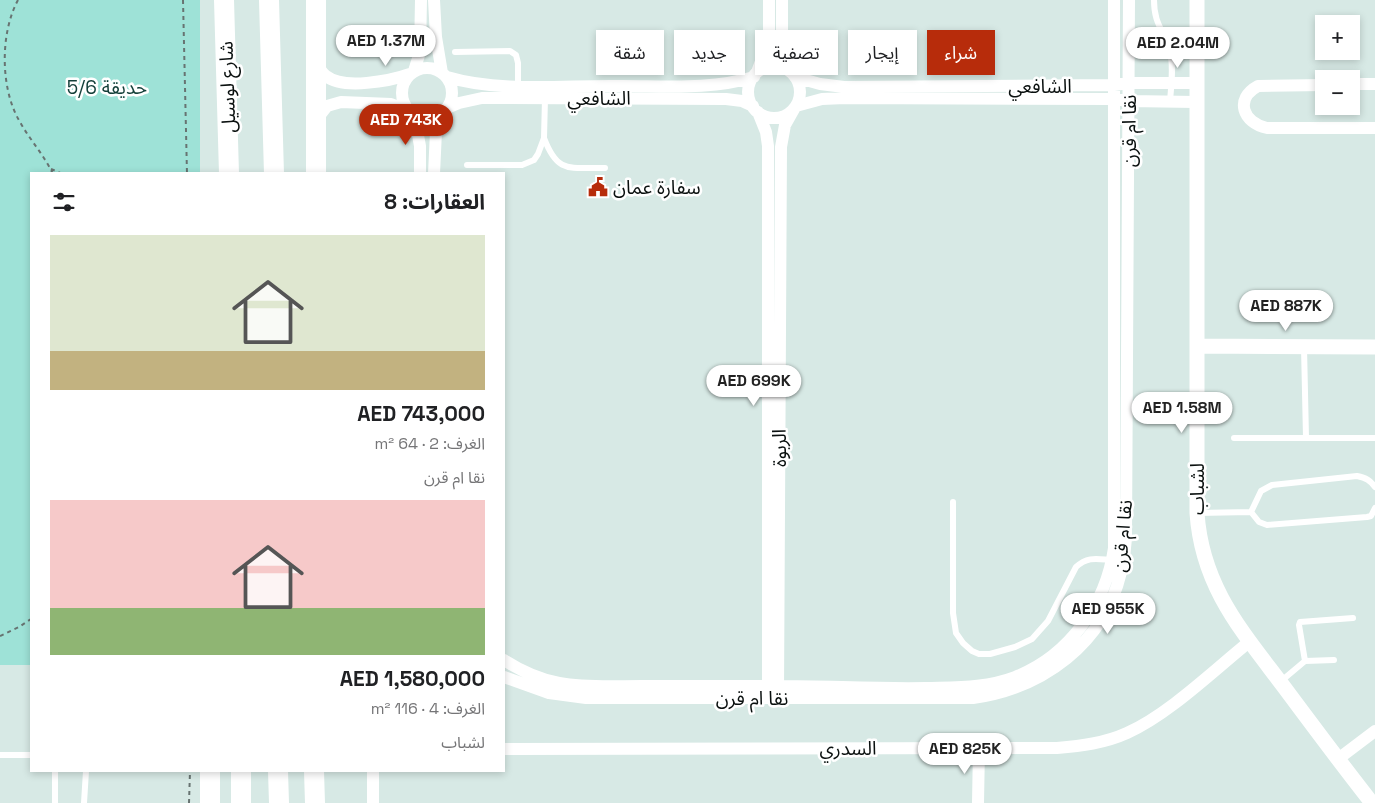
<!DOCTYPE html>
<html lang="ar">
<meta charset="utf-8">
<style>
body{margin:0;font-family:"Space Grotesk","Noto Sans Arabic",sans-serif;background:#f2f2f2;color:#202124;direction:rtl;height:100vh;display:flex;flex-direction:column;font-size:19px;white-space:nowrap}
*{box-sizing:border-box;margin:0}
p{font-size:16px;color:#757577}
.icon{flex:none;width:28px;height:28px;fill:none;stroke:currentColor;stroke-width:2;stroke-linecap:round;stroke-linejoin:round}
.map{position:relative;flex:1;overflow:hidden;direction:ltr}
.details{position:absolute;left:30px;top:172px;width:475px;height:600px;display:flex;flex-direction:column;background:#fff;border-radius:0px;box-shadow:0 2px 8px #0003;direction:rtl}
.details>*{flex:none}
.hud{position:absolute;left:520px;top:30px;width:475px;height:45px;direction:rtl;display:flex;gap:10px}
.controls{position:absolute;left:1315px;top:15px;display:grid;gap:10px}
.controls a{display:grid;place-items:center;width:45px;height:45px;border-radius:0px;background:#fff;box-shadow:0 2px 8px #0003;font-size:25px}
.price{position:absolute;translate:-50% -42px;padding:0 11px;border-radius:18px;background:#fff;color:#222;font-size:16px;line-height:32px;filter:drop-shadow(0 1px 2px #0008)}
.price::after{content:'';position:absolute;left:50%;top:30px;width:15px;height:11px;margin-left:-8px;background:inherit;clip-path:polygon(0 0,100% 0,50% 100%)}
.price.on{background:#b72c0b;color:#fff}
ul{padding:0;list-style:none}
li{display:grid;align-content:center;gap:10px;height:265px;padding:0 20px}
li span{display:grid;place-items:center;height:155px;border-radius:0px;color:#555}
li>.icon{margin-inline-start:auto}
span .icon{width:90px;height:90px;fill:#fffc;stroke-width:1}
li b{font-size:21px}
h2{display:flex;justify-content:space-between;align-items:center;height:60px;padding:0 20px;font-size:21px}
.chip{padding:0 18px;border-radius:0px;background:#fff;box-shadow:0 2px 8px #0003;font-size:18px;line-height:45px}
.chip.on{background:#b72c0b;color:#fff}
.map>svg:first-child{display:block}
.green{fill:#9ee2d7}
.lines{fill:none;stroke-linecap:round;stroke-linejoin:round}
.path{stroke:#677371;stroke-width:2;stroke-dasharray:4 4;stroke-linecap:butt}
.service{stroke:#fff;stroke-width:6}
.minor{stroke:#fff;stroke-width:12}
.tertiary{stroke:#fff;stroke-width:15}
.trunk{stroke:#fff;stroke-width:20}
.labels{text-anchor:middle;stroke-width:5;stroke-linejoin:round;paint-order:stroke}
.street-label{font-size:19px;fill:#0a100f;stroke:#fff}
.park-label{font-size:19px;fill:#133f39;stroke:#fff}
.poi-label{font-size:19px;fill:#0a100f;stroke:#fff;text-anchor:start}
</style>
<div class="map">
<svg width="1375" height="803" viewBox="0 0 1375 803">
<rect width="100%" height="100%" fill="#d7e9e5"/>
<path class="green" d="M0,0H200V174H31V665H0Z"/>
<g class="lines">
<path class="path" d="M18,0C0,33 0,89 20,122C30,140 44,155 53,174
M183,0L187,174
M51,169L63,174
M0,636L19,627L31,619
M189,803L190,771"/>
<path class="service" d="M1154,0C1154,25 1164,30 1170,51C1174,67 1171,86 1170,102
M455,52L510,51L516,55L518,63V86
M544,138C558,175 570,167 605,168
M467,165H522L534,160L538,154L544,138L545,98
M1304,347L1306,438H1374
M1234,438H1306
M953,502V613L956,633L963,643L972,651L979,654H990L1015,647L1032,639L1048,621L1076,567C1088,556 1097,559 1112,560
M1251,512L1261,491L1272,485L1357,476C1366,478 1370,480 1375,487
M1251,512L1259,522L1267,525L1367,517L1371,516L1375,508
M1197,513L1251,512
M1305,661L1334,660
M1280,682L1305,661L1299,625L1300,622L1353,618
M0,755H31
M55,771V803
M84,803L86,771"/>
<path class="minor" d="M434,0L436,37L442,73
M782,0V42L788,70
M317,63C319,68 322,73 326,76C343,90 390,81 410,74
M748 92a26 26 0 1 1 52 0a26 26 0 1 1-52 0Z
M402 93a25 25 0 1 1 50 0a25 25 0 1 1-50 0Z
M414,71L420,52L421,0
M757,72L769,40V0
M447,77C498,92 556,86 610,86C657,85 708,91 754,77
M795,77L820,84L844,87L1114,85L1129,83H1196
M1351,84H1375
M1324,85L1258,86C1234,99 1243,123 1267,128H1375
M796,106L822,99L845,98L1115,99L1129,101L1196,102
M447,108L459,103L482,98L726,99L742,101L753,106
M758,112L766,132L768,146V693
M414,114L420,146V174
M316,120L327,106L341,102L391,104L409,111
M434,174L436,131L443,112
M504,660C521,671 539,679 559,683C587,688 615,686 642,686C688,686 733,686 779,686C828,686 877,689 926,688C957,687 986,688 1015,677C1069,656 1106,604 1114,548V0
M504,677L549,693L586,698H973C1043,688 1104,644 1121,572C1124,561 1125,549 1126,538L1129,0
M778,693L781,147L785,125L794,109
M504,749L1057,748C1081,746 1105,743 1127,733C1169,714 1213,671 1249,642
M1338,759L1375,731
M373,803V771
M978,803L979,748"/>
<path class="tertiary" d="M1197,0V513C1202,587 1242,631 1284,687C1313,726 1342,765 1372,803
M1197,346L1375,347"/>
<path class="trunk" d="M224,0L229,174
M269,0L274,174
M316,0V174
M241,771V803
M278,771L279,803
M314,771L315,803
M210,803V771"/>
</g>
<defs>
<symbol id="civic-bare" viewBox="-9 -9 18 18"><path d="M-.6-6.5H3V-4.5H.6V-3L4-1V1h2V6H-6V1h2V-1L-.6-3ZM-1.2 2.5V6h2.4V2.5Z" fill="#b72c0b" stroke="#fff" stroke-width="2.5" paint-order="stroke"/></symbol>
</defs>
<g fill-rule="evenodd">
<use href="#civic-bare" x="584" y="173" width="28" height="28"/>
</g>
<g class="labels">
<g class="street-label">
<text x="1040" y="93">الشافعي</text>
<text transform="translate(227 87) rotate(-92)" y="7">شارع لوسيل</text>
<text x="599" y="105">الشافعي</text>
<text transform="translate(1129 131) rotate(-90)" y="7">نقا ام قرن</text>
<text transform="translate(779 448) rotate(-90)" y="7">الربوة</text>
<text transform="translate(1197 489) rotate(-90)" y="7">لشباب</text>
<text transform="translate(1122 536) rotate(-85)" y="7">نقا ام قرن</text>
<text x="752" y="705">نقا ام قرن</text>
<text x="848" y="755">السدري</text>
</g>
<g class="park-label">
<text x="107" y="94">حديقة 5/6</text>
</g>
<g class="poi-label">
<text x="613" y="194">سفارة عمان</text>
</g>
</g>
</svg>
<div class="controls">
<a>+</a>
<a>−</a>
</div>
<b class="price" style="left:386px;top:67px">AED 1.37M</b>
<b class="price" style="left:1178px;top:69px">AED 2.04M</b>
<b class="price on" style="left:406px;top:146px">AED 743K</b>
<b class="price" style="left:1286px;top:332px">AED 887K</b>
<b class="price" style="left:754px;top:407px">AED 699K</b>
<b class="price" style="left:1182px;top:434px">AED 1.58M</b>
<b class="price" style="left:1108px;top:635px">AED 955K</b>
<b class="price" style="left:965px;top:775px">AED 825K</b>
<div class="hud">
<a class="chip on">شراء</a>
<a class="chip">إيجار</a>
<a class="chip">تصفية</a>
<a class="chip">جديد</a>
<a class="chip">شقة</a>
</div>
<section class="details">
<h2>العقارات: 8<svg class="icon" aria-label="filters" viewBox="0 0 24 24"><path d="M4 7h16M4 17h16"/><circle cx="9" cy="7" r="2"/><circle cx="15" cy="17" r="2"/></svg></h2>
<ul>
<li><span style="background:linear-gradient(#dfe7d0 75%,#c2b280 0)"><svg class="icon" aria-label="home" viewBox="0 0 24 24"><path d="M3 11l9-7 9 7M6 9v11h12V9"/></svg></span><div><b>AED 743,000</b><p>الغرف: 2 · 64 m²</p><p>نقا ام قرن</p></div></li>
<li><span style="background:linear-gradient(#f6c9c9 70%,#8fb573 0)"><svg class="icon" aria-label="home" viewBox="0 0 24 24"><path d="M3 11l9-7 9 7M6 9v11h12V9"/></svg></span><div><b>AED 1,580,000</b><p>الغرف: 4 · 116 m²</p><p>لشباب</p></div></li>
</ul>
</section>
</div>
